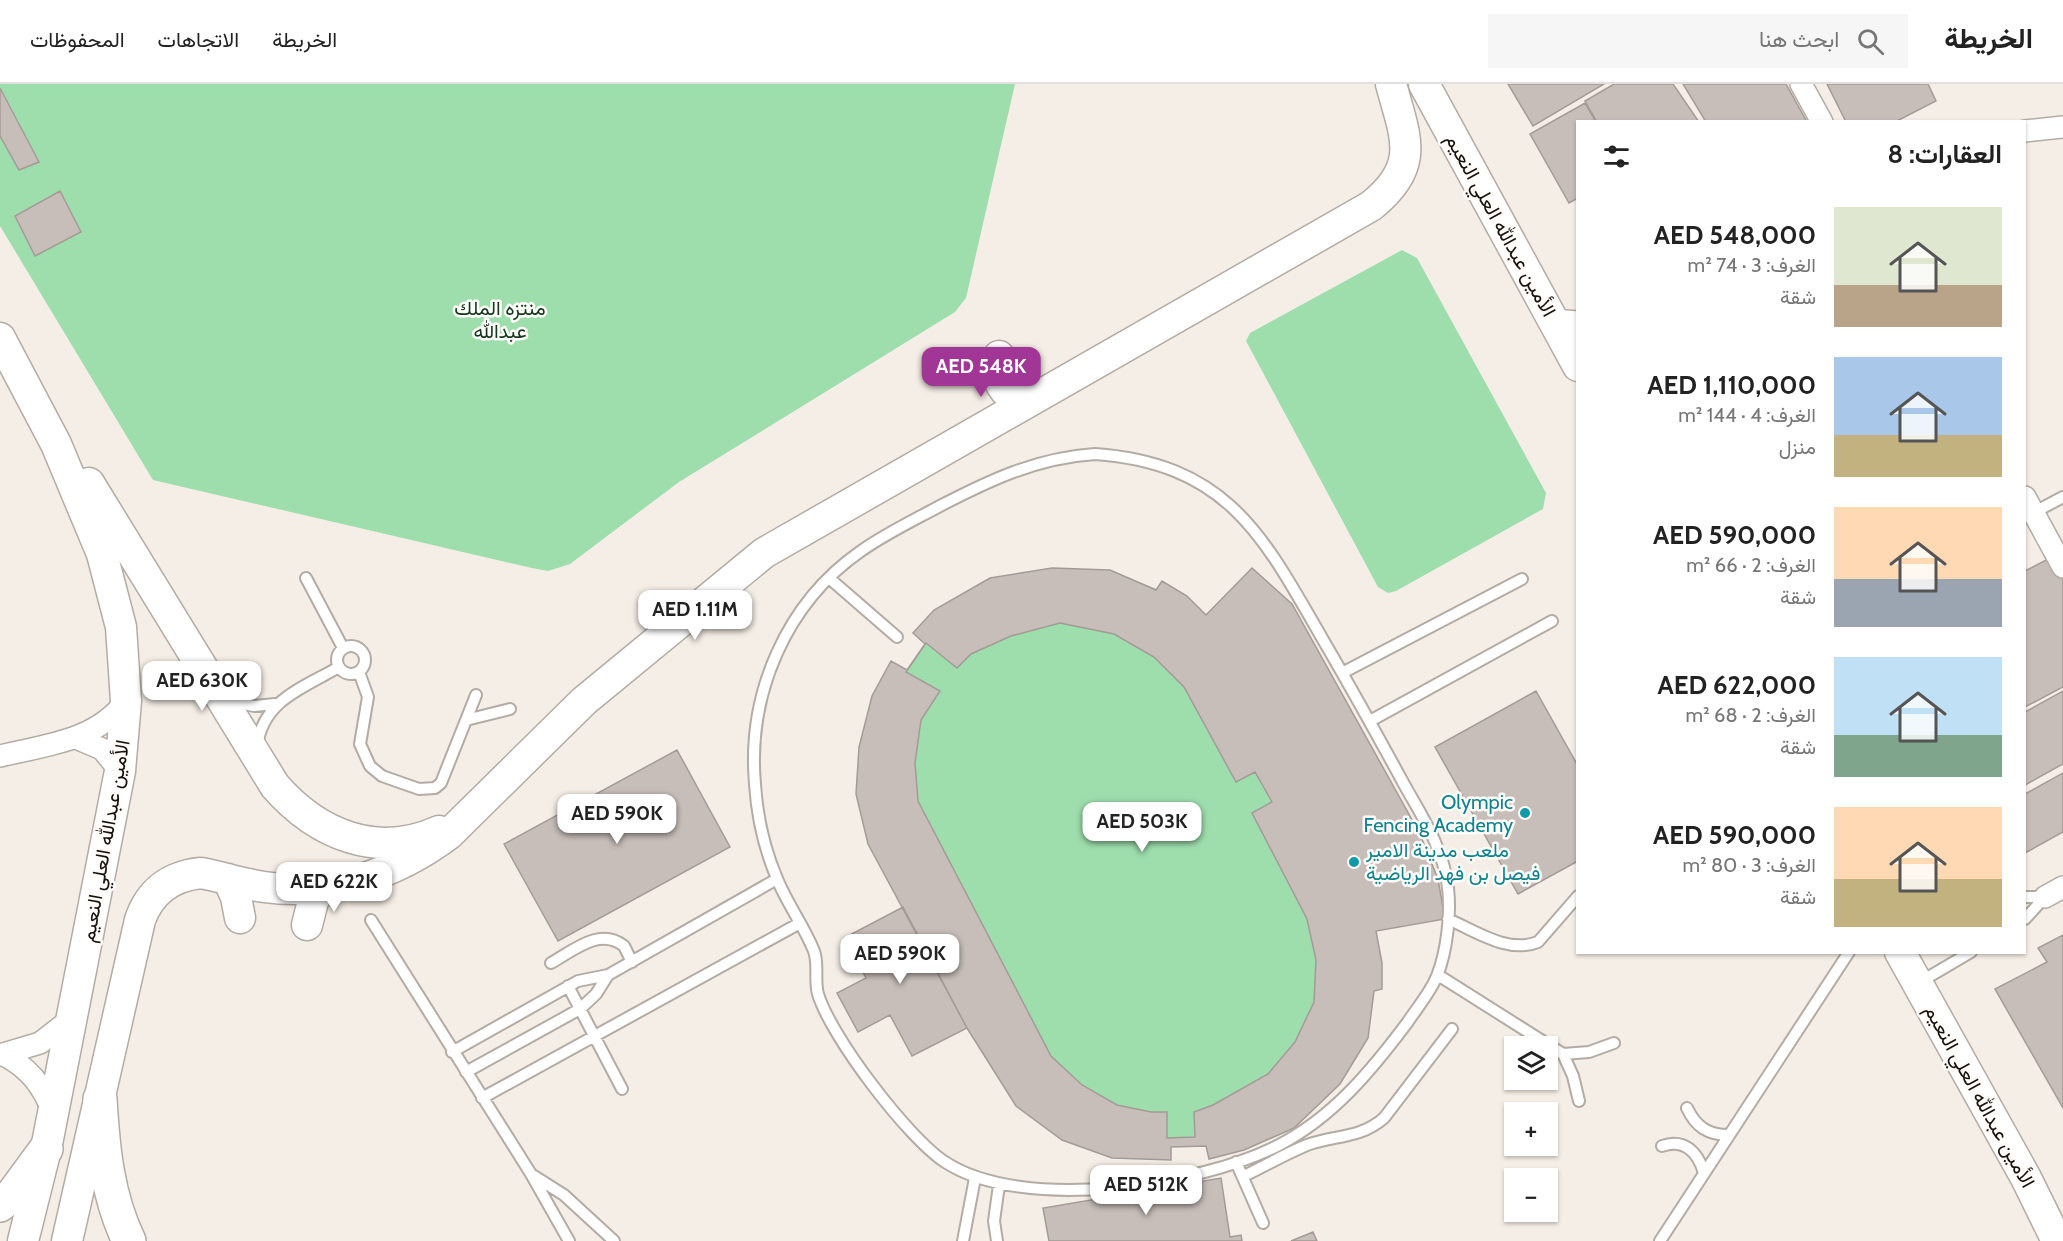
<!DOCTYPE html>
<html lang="ar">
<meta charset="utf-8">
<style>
body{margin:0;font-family:Cabin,Vazirmatn,sans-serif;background:#f6f6f6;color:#222;direction:rtl;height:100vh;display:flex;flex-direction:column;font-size:22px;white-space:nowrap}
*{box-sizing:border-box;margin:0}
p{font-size:20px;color:#767676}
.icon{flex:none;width:33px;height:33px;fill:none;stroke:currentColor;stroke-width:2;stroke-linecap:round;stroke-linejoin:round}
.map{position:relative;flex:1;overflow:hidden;direction:ltr}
.side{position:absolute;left:1576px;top:36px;width:450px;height:834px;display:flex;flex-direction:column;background:#fff;border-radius:0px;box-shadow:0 2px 4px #0004;direction:rtl}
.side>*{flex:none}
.tools{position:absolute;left:1504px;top:952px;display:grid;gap:12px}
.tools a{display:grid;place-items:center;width:54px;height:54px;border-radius:0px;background:#fff;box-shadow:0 2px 4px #0004;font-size:30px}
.price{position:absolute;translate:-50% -51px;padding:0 14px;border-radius:12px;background:#fff;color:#222;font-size:20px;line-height:39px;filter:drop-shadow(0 2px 3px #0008)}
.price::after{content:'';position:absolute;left:50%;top:36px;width:18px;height:14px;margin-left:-9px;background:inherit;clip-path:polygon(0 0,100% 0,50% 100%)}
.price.current{background:#a23697;color:#fff}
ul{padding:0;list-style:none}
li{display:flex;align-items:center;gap:18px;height:150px;padding:0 24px}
li span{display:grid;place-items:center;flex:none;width:168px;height:120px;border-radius:0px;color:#555}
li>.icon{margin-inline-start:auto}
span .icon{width:72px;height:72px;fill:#fffc;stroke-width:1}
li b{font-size:26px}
h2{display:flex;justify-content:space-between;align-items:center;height:72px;padding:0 24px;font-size:26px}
header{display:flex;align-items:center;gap:36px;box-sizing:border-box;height:84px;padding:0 30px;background:#fff;border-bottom:2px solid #e0e0e0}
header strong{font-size:28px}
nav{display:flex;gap:33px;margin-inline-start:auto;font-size:21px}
.search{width:420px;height:54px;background:#f6f6f6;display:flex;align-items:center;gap:15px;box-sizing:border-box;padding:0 21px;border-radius:0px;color:#767676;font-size:22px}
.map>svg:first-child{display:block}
.green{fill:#9edead}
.building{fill:#c7beb9;stroke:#a49b97;stroke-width:1.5;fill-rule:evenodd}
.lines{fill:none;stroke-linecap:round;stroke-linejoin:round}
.service-casing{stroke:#b3aca5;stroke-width:14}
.minor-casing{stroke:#b3aca5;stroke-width:24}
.secondary-casing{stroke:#b3aca5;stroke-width:33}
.primary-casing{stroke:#b3aca5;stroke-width:36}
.service{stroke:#fff;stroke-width:10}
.minor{stroke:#fff;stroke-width:21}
.secondary{stroke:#fff;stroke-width:30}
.primary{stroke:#fff;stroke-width:33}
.culture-dot{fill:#0f9aa8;stroke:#fffcf9;stroke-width:2}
.labels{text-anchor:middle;stroke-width:5;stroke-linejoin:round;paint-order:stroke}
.street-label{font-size:20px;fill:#14120f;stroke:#fffcf9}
.park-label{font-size:20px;fill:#14371f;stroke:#fffcf9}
.culture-label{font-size:20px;fill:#0d838f;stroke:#fffcf9;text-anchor:end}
</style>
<header>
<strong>الخريطة</strong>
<div class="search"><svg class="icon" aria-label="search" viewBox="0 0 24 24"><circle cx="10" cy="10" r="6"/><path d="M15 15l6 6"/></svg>ابحث هنا</div>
<nav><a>الخريطة</a><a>الاتجاهات</a><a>المحفوظات</a></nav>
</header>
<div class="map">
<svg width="2063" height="1157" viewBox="0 0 2063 1157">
<rect width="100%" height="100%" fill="#f5eee6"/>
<path class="green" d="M0,0H1015L966,214L955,228L679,398L570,480L548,487L532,484L153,396L0,142Z
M1402,166L1417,174L1546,409L1543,425L1396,507L1388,509L1378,503L1246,257L1250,249Z
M1052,484L1110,486L1156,505L1162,497L1187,512L1206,531L1252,484L1292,520L1420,750L1376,847L1382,879V905L1374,907L1368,954L1340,1000L1294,1044L1244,1066L1209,1075L1206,1062L1171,1063V1076L1112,1074L1062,1056L1016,1022L967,944L868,760L856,710L859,663L872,612L891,577L907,586L925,560L913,549L934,526L990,494Z"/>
<path class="building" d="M1508,0H1604L1533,42Z
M1614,0H1673L1699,38H1597L1585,17Z
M1683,0H1786L1807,38H1706Z
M1827,0H1928L1936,17L1895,38H1846Z
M0,4L39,78L19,86L0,52Z
M1585,19L1596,38H1578V114L1569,119L1530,50Z
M60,107L81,148L35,172L15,132Z
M2054,472L2063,489V603L2025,623V487Z
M1052,484L1110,486L1156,506L1162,497L1187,512L1206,531L1252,484L1292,520L1420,750L1438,795L1445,835L1376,847L1382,879V905L1374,907L1368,954L1340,1000L1294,1044L1244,1066L1209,1075L1206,1062L1171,1063V1076L1112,1074L1062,1056L1016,1022L967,944L868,760L856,710L859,663L872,612L891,577L907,586L925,560L913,549L934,526L990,494ZM1060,539L1114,550L1154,573L1184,603L1236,698L1255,688L1272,718L1252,729L1307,835L1316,876L1314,918L1295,958L1268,990L1213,1021L1194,1028L1195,1053L1167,1054V1028H1151L1117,1021L1082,1001L1051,972L918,717L915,679L921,636L940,607L906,588L926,559L957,584L971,570L1011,552Z
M1536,607L1578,682V777L1518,810L1435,663Z
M2063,607V680L2025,701V628Z
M677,666L730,763L558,857L504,760Z
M2063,689V748L2025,769V710Z
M903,823L967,944L912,972L890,931L858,948L837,909L866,894L844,854Z
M2063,851V1024L1995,905L2047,878L2038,864Z
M1221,1094L1230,1153L1241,1151L1242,1157H1049L1043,1124Z
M1313,1148L1317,1157H1291Z"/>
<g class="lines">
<defs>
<path id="service" d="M1095,370C1233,380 1266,458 1329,566C1355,611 1380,656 1405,702C1423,734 1444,766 1448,804C1451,830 1447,867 1437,892C1430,909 1417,924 1407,939C1371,987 1333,1033 1279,1061C1199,1102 1023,1129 945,1078C908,1054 831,953 818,910C814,896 819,881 814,867C804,842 788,821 778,797C765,767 757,732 755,700C747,610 786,519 861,467C885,450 912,437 938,423C990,396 1036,374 1095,370Z
M2033,429L2063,413
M306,494L343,564
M829,494L897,553
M337 576a14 14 0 1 1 28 0a14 14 0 1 1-28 0Z
M359,588L368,613L360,660L370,682L382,692L419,705L435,704L441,699L476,611
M1342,589L1522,495
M228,617L254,622L275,620
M466,636L510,625
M1370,637L1552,537
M257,662C263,616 303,604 339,583
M2025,813H2045
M1448,835C1475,847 1508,870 1538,858L1578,812
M2025,835L2045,813
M371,836L531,1090L569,1157
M551,879C574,866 600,843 624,862L632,878
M1438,891L1563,970L1589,968L1614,959
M1920,898L1971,868
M568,902L622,1005
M452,968L578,897L608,891L777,795
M1563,970L1573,992L1579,1017
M466,988L580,925L596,910L608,891
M482,1014L800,839
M1687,1024C1696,1043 1708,1051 1729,1051
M1662,1062C1684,1054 1698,1068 1704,1089
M1236,1078L1263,1139
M534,1092L564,1111L614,1157
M1244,1092C1265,1082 1285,1070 1307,1061C1334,1051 1360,1055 1384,1034L1452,945
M963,1157L975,1094
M997,1157L994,1137L999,1101
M1660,1157L1849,868"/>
<path id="minor" d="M1801,0L1822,38
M2025,47L2063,43
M1553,236L1578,238
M2025,413L2063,483
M76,654L102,665L120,687
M0,672C46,661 96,657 126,617
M2045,813L2063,803
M2,970C28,983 43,1001 53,1029
M0,971L40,959L71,935"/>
<path id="secondary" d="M1424,0L1578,282
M0,254L56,360L102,470L121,543L126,617L120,687L46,1065L23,1157
M999,272C993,295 1003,313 1027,318
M89,399L275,702C318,751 377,775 439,747
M228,795L236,813L240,834
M307,841L313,817L322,803
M1900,868L2026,1094L2057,1157
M67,1157L140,836C150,807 171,792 201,789C222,793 243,800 264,803C331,812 396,790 449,750L584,617L764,469L1371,122C1422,81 1405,53 1391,0"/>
<path id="primary" d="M100,1015C103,1065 107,1111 129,1157
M0,1121L13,1110L46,1065"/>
</defs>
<use href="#service" class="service-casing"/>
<use href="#minor" class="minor-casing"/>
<use href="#secondary" class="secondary-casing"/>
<use href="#primary" class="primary-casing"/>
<use href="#service" class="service"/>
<use href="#minor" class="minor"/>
<use href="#secondary" class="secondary"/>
<use href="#primary" class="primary"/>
</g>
<g class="culture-dot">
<circle cx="1525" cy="729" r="6"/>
<circle cx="1354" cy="778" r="6"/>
</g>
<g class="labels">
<g class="street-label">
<text transform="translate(1501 141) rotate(61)" y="7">الأمين عبدالله العلي النعيم</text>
<text transform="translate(105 757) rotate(-80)" y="7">الأمين عبدالله العلي النعيم</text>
<text transform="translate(1980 1012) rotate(61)" y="7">الأمين عبدالله العلي النعيم</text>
</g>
<g class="park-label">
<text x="500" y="231">منتزه الملك<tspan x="500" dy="23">عبدالله</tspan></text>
</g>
<g class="culture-label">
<text x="1513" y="725">Olympic<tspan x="1513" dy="23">Fencing Academy</tspan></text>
<text x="1366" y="773" text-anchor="start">ملعب مدينة الامير<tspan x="1366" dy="23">فيصل بن فهد الرياضية</tspan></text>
</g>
</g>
</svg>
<div class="tools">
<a><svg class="icon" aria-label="layers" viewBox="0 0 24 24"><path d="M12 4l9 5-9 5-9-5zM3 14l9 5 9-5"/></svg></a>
<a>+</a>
<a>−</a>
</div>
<b class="price current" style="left:981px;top:314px">AED 548K</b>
<b class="price" style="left:695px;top:557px">AED 1.11M</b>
<b class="price" style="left:202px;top:628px">AED 630K</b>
<b class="price" style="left:617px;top:761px">AED 590K</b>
<b class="price" style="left:1142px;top:769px">AED 503K</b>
<b class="price" style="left:334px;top:829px">AED 622K</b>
<b class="price" style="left:900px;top:901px">AED 590K</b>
<b class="price" style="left:1146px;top:1132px">AED 512K</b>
<section class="side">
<h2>العقارات: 8<svg class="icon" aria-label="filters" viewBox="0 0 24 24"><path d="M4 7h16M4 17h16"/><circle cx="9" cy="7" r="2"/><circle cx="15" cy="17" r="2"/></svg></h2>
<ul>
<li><span style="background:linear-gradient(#dfe7d0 65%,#b9a48a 0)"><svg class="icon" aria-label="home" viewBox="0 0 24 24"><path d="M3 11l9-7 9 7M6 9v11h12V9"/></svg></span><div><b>AED 548,000</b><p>الغرف: 3 · 74 m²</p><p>شقة</p></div></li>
<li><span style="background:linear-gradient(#a9c7e8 65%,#c2b280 0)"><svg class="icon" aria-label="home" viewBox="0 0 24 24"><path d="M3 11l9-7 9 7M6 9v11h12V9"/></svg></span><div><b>AED 1,110,000</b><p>الغرف: 4 · 144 m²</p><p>منزل</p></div></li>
<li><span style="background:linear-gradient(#ffd9b3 60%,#9aa5b1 0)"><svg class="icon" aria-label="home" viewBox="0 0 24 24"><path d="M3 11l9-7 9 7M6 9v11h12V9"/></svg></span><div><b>AED 590,000</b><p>الغرف: 2 · 66 m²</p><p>شقة</p></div></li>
<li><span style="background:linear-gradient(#bfe0f5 65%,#7fa58c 0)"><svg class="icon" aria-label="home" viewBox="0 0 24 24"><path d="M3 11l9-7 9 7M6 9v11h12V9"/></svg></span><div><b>AED 622,000</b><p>الغرف: 2 · 68 m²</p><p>شقة</p></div></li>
<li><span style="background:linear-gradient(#ffd9b3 60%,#c2b280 0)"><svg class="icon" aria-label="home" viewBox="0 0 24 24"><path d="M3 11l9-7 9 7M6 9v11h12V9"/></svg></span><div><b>AED 590,000</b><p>الغرف: 3 · 80 m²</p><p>شقة</p></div></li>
</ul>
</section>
</div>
